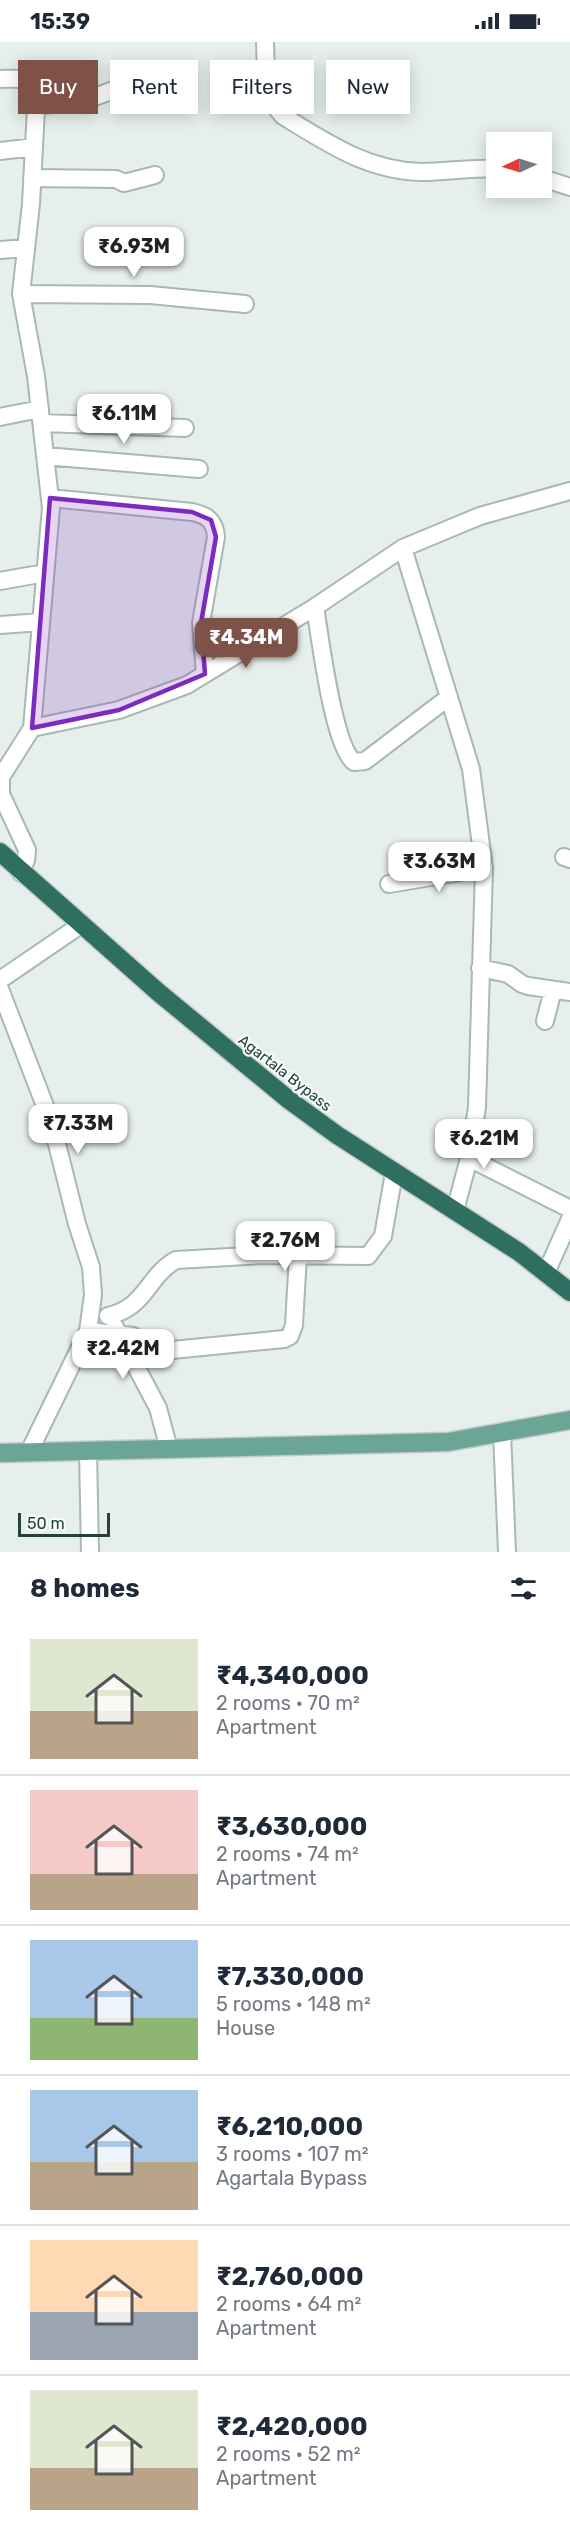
<!DOCTYPE html>
<meta charset="utf-8">
<style>
body{margin:0;font-family:Rubik,sans-serif;background:#f2f2f3;color:#1f2937;height:100vh;display:flex;flex-direction:column;font-size:22px;white-space:nowrap}
*{box-sizing:border-box;margin:0}
p{font-size:20px;color:#747a83}
.icon{flex:none;width:33px;height:33px;fill:none;stroke:currentColor;stroke-width:2;stroke-linecap:round;stroke-linejoin:round}
.map{position:relative;height:1510px;overflow:hidden}
.drawer{display:flex;flex-direction:column;background:#fff;flex:1}
.drawer>*{flex:none}
.banner{position:absolute;left:18px;top:18px;width:534px;height:54px;display:flex;gap:12px}
.needle{width:39px;rotate:266deg}
.tools{position:absolute;left:486px;top:90px;display:grid;gap:12px}
.tools a{display:grid;place-items:center;width:66px;height:66px;border-radius:0px;background:#fff;box-shadow:0 3px 15px #0003;font-size:30px}
.scale{position:absolute;left:18px;bottom:15px;width:92px;box-sizing:border-box;padding-left:6px;border:3px solid #24423a;border-top:0;font-size:16px;line-height:21px;white-space:nowrap;color:#24423a;-webkit-text-stroke:4px #f7fbf9;paint-order:stroke}
.price{position:absolute;translate:-50% -51px;padding:0 14px;border-radius:12px;background:#fff;color:#222;font-size:20px;line-height:39px;filter:drop-shadow(0 2px 3px #0008)}
.price::after{content:'';position:absolute;left:50%;top:36px;width:18px;height:14px;margin-left:-9px;background:inherit;clip-path:polygon(0 0,100% 0,50% 100%)}
.price.on{background:#7f5249;color:#fff}
ul{padding:0;list-style:none}
li{display:flex;align-items:center;gap:18px;height:150px;padding:0 30px}
li+li{border-top:2px solid #e0e1e3}
li span{display:grid;place-items:center;flex:none;width:168px;height:120px;border-radius:0px;color:#555}
li>.icon{margin-inline-start:auto}
span .icon{width:72px;height:72px;fill:#fffc;stroke-width:1}
li b{font-size:26px}
h2{display:flex;justify-content:space-between;align-items:center;height:72px;padding:0 30px;font-size:26px}
.chip{padding:0 21px;border-radius:0px;background:#fff;box-shadow:0 3px 15px #0003;font-size:21px;line-height:54px}
.chip.on{background:#7f5249;color:#fff}
.status{display:flex;justify-content:space-between;align-items:center;height:42px;padding:0 30px;background:#fff;direction:ltr}
.status svg{height:16px;fill:currentColor}
.map>svg:first-child{display:block}
.lines{fill:none;stroke-linecap:round;stroke-linejoin:round}
.minor-casing{stroke:#a8b8b2;stroke-width:20}
.major-casing{stroke:#c2cac8;stroke-width:21}
.highway-casing{stroke:#c2cac8;stroke-width:21}
.minor{stroke:#fff;stroke-width:16}
.major{stroke:#6aa596;stroke-width:18}
.highway{stroke:#2f6f62;stroke-width:18}
.marked{fill:#7b2cbf;fill-opacity:0.2;stroke:#7b2cbf;stroke-width:4.5;stroke-linejoin:round}
.labels{text-anchor:middle;stroke-width:4.5;stroke-linejoin:round;paint-order:stroke}
.street-label{font-size:15px;fill:#24423a;stroke:#f7fbf9}
</style>
<div class="status"><b>15:39</b><svg viewBox="0 0 49 12"><path d="M0 12V9h3v3zM5 12V6h3v6zM10 12V3h3v9zM15 12V0h3v12zM26 1h20v11H26zM47 4h2v5h-2z"/></svg></div>
<div class="map">
<svg width="570" height="1510" viewBox="0 0 570 1510">
<rect width="100%" height="100%" fill="#e6efeb"/>
<g class="lines">
<defs>
<path id="minor" d="M265,0C266,26 264,54 283,74C327,101 368,129 422,130C447,130 472,125 496,127
M0,37C13,37 30,34 37,47L31,162L21,252L36,334L51,466L32,686
M37,64L92,56L140,38
M0,109L34,105
M32,136L116,137L124,141L155,133
M542,136L570,145
M0,208L26,206
M21,252L150,253L245,262
M0,375L40,367
M42,381L185,386
M45,414L199,427
M50,456L192,470C207,473 215,479 216,495L201,581L205,632
M403,506L471,727L484,826L477,1065L469,1116L455,1169
M0,539L45,531
M315,565C320,594 333,704 354,720L365,719L449,655
M0,583L41,580
M564,815L570,817
M21,831L26,818L27,808L1,752V735L32,686L119,668L187,643L315,565L403,506L480,474L570,449
M389,842L484,826
M480,926L508,932L522,942L528,944L570,950
M0,938L82,882
M0,947L52,1082L77,1182L91,1225L93,1253L88,1289L29,1410
M545,979L553,948
M469,1116L570,1167
M546,1231L570,1177
M108,1274C147,1265 147,1234 176,1218L264,1213L368,1214L383,1194L394,1131
M115,1285L158,1366L169,1407
M88,1289L133,1294L151,1307L162,1309L284,1297L290,1294L294,1283L298,1213
M502,1391L507,1510
M88,1409L90,1510"/>
<path id="major" d="M0,1411L448,1400L570,1378"/>
<path id="highway" d="M0,810L158,950L289,1058L337,1093L519,1210L570,1250"/>
</defs>
<use href="#minor" class="minor-casing"/>
<use href="#major" class="major-casing"/>
<use href="#highway" class="highway-casing"/>
<use href="#minor" class="minor"/>
<use href="#major" class="major"/>
<use href="#highway" class="highway"/>
</g>
<path class="marked" d="M50,456L192,470L211,478L216,495L201,581L205,632L119,668L32,686Z"/>
<g class="labels">
<g class="street-label">
<text transform="translate(285 1031) rotate(38)" y="5">Agartala Bypass</text>
</g>
</g>
</svg>
<div class="tools">
<a><svg class="needle" viewBox="-14 -14 28 28"><path d="M0-13l5 13h-10z" fill="#e53935"/><path d="M0 13l5-13h-10z" fill="#747a83"/></svg></a>
</div>
<div class="scale">50 m</div>
<b class="price" style="left:134px;top:236px">₹6.93M</b>
<b class="price" style="left:124px;top:403px">₹6.11M</b>
<b class="price on" style="left:246px;top:627px">₹4.34M</b>
<b class="price" style="left:439px;top:851px">₹3.63M</b>
<b class="price" style="left:78px;top:1113px">₹7.33M</b>
<b class="price" style="left:484px;top:1128px">₹6.21M</b>
<b class="price" style="left:285px;top:1230px">₹2.76M</b>
<b class="price" style="left:123px;top:1338px">₹2.42M</b>
<div class="banner">
<a class="chip on">Buy</a>
<a class="chip">Rent</a>
<a class="chip">Filters</a>
<a class="chip">New</a>
</div>
</div>
<section class="drawer">
<h2>8 homes<svg class="icon" aria-label="filters" viewBox="0 0 24 24"><path d="M4 7h16M4 17h16"/><circle cx="9" cy="7" r="2"/><circle cx="15" cy="17" r="2"/></svg></h2>
<ul>
<li><span style="background:linear-gradient(#dfe7d0 60%,#b9a48a 0)"><svg class="icon" aria-label="home" viewBox="0 0 24 24"><path d="M3 11l9-7 9 7M6 9v11h12V9"/></svg></span><div><b>₹4,340,000</b><p>2 rooms · 70 m²</p><p>Apartment</p></div></li>
<li><span style="background:linear-gradient(#f6c9c9 70%,#b9a48a 0)"><svg class="icon" aria-label="home" viewBox="0 0 24 24"><path d="M3 11l9-7 9 7M6 9v11h12V9"/></svg></span><div><b>₹3,630,000</b><p>2 rooms · 74 m²</p><p>Apartment</p></div></li>
<li><span style="background:linear-gradient(#a9c7e8 65%,#8fb573 0)"><svg class="icon" aria-label="home" viewBox="0 0 24 24"><path d="M3 11l9-7 9 7M6 9v11h12V9"/></svg></span><div><b>₹7,330,000</b><p>5 rooms · 148 m²</p><p>House</p></div></li>
<li><span style="background:linear-gradient(#a9c7e8 60%,#b9a48a 0)"><svg class="icon" aria-label="home" viewBox="0 0 24 24"><path d="M3 11l9-7 9 7M6 9v11h12V9"/></svg></span><div><b>₹6,210,000</b><p>3 rooms · 107 m²</p><p>Agartala Bypass</p></div></li>
<li><span style="background:linear-gradient(#ffd9b3 60%,#9aa5b1 0)"><svg class="icon" aria-label="home" viewBox="0 0 24 24"><path d="M3 11l9-7 9 7M6 9v11h12V9"/></svg></span><div><b>₹2,760,000</b><p>2 rooms · 64 m²</p><p>Apartment</p></div></li>
<li><span style="background:linear-gradient(#dfe7d0 65%,#b9a48a 0)"><svg class="icon" aria-label="home" viewBox="0 0 24 24"><path d="M3 11l9-7 9 7M6 9v11h12V9"/></svg></span><div><b>₹2,420,000</b><p>2 rooms · 52 m²</p><p>Apartment</p></div></li>
</ul>
</section>
